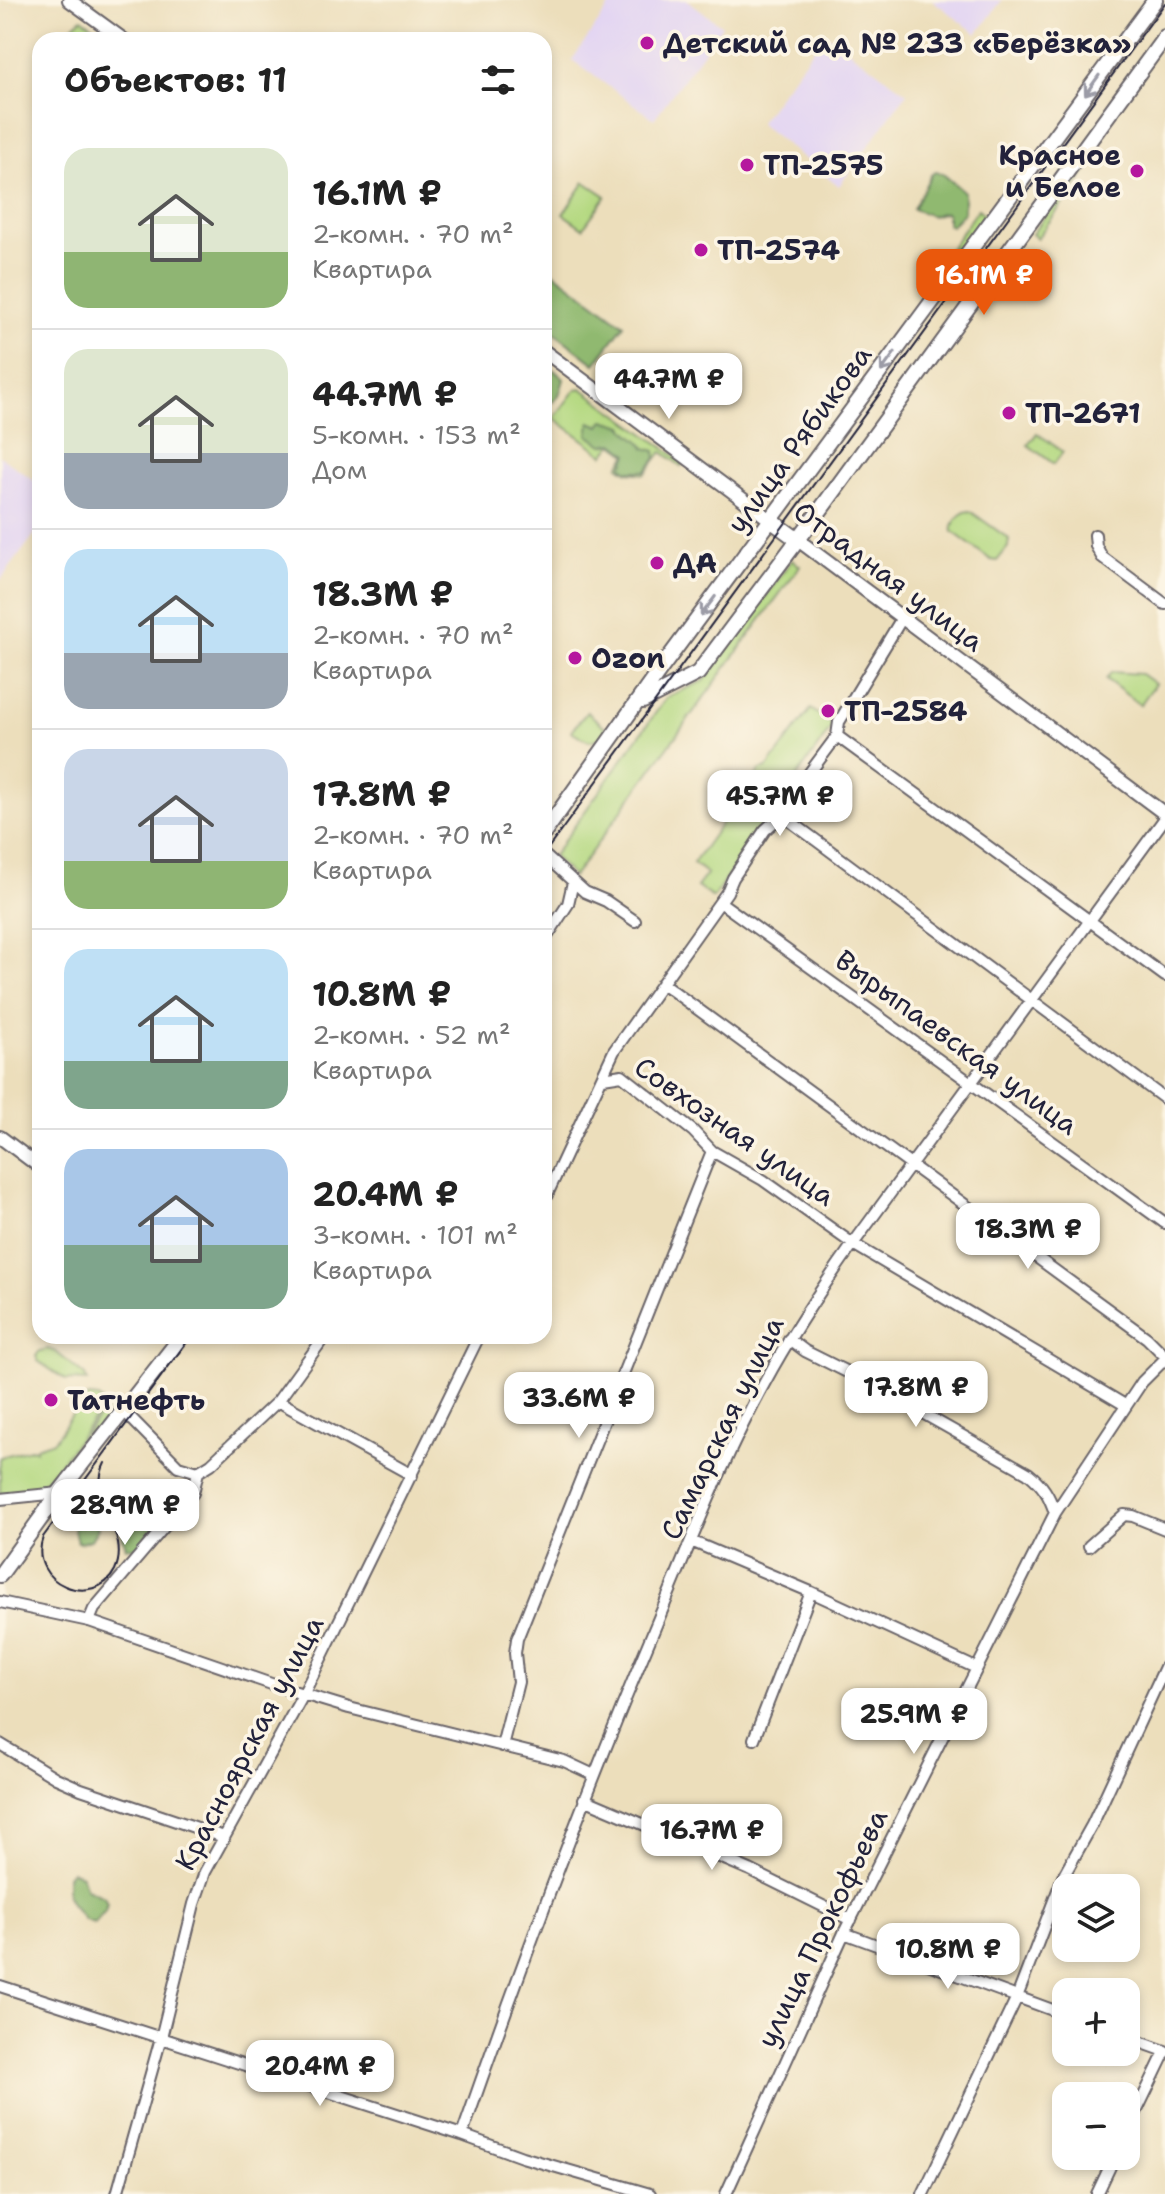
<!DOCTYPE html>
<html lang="ru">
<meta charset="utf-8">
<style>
body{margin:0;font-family:"Shantell Sans",sans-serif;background:#f6f6f6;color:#222;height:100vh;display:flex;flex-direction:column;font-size:30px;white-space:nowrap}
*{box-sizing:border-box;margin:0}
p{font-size:26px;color:#767676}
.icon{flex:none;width:44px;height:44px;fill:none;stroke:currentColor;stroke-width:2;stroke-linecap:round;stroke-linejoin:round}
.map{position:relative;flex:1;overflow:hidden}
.details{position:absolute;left:32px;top:32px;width:520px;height:1312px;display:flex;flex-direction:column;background:#fff;border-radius:24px;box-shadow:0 4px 12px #0003}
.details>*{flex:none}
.fabs{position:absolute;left:1052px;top:1874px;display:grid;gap:16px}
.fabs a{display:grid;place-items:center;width:88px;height:88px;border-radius:16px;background:#fff;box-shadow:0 4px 12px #0003;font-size:40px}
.price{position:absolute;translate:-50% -68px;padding:0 18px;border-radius:16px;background:#fff;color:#222;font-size:26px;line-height:52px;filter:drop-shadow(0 2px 4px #0008)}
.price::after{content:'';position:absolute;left:50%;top:48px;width:24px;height:18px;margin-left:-12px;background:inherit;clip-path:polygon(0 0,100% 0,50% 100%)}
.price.current{background:#ea580c;color:#fff}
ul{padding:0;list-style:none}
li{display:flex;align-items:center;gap:24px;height:200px;padding:0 32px}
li+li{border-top:2px solid #e0e0e0}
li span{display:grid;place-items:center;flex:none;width:224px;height:160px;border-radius:24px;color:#555}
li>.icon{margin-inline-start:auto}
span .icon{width:96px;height:96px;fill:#fffc;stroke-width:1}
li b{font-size:34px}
h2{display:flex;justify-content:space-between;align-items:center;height:96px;padding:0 32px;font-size:34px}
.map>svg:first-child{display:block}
.built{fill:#e2d4f3}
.green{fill:#b5d982;stroke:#6c7e5e;stroke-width:2}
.forest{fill:#90b970;stroke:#596e56;stroke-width:2}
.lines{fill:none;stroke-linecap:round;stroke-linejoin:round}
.minor-casing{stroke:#696468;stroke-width:14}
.tertiary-casing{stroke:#696468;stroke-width:16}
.secondary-casing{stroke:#696468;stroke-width:18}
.minor{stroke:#fff;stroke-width:10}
.tertiary{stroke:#fff;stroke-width:12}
.secondary{stroke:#fff;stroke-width:14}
.tram{stroke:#22223b;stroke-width:2}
.oneway{stroke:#9c9ca7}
.poi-dot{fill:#b5179e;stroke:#fcf5e5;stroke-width:3}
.labels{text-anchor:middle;stroke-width:7;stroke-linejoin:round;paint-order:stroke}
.poi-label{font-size:28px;font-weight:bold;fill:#22223b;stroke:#fcf5e5;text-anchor:start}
.street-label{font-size:28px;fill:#22223b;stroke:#fcf5e5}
</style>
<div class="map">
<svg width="1165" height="2194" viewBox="0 0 1165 2194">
<rect width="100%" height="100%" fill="#fcf5e5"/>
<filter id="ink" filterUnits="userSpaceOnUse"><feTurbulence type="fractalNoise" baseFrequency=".0125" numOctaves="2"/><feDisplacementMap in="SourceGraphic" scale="16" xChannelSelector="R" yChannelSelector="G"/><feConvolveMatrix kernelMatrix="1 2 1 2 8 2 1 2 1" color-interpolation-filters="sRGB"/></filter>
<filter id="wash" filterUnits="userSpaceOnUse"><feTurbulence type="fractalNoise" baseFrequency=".006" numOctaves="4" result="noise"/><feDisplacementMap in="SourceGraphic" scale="32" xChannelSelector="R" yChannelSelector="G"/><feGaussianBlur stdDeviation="1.8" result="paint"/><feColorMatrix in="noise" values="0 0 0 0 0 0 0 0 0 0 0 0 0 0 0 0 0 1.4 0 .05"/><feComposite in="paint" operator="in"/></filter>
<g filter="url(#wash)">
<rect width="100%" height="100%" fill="#ecdebb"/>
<path class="built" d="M614,0H687L722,26L654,119L572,60Z
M932,0H1002L977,34Z
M825,33L907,93L839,186L759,123Z
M0,456L40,485V527L0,581Z"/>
<path class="green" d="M82,18L112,40H58Z
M1091,155L1096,159L1037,238L1032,234Z
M585,182L606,196L583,228L563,214Z
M978,209L986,216L949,267L944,268L939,264Z
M581,388L684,462L681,466L662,452L645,474L628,472L619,466L627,454L613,444L604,455L554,418L575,390Z
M1037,433L1063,452L1054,464L1028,445Z
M970,511L1009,539L1008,547L997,561L991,560L953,532C951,523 961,511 970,511Z
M792,560L800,566L573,877L553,856L667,697L704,681Z
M1111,672L1141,674L1155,684L1140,705L1106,679Z
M811,709L833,725L713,898L697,887L707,874L693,863L760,770L767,768Z
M587,712L609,730L603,738L589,741L571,731Z
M48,1349L56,1352L85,1376L87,1381L66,1380L38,1361L36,1356L40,1351Z
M89,1397L98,1398L105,1404L42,1487L0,1494V1457L33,1448L36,1450V1447L54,1441L82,1400Z
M106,1406V1418L64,1474L47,1486Z"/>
<path class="forest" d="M935,172L943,174L964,192V212L951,226L947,224V214L945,212L932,216L913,209L931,175Z
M544,265L624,325L595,364L544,325Z
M554,370L564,379L559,396L552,403L544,390V372Z
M604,420L624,426C629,437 640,437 645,448L655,451L656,458L646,471H629L622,467L628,454L614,443L603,445L588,435L590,422L600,426Z
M168,1497L169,1502L164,1511L160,1525L139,1548L126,1547L122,1533L128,1517L132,1515L141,1522L153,1502Z
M85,1507L94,1509L98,1528L91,1540L80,1543L77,1541C72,1527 72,1517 85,1507Z
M71,1871L81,1875L86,1889L104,1897L107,1903L105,1911L94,1923L84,1920L71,1904L67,1896V1875Z"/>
</g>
<g filter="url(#ink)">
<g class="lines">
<defs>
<path id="minor" d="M1095,535L1096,546L1102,557L1165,604
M837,736L1165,976
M782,815L1165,1099
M544,855L585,892L606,901L635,921
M720,902L1165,1223
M544,941L568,904L573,882
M662,983L1147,1338L1165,1356
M603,1078L622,1075L693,1131L712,1151L763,1180L853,1244L1125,1405
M544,1201L614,1051L727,892L733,878L765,830L782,815L790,799L837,736L839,722L902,618
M789,1339L805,1351L873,1385L1028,1473C1043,1485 1049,1495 1055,1513
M278,1401L412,1475
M124,1411L178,1466L198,1472
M0,1499L59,1493
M691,1541L811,1592L976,1668
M1089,1546L1124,1515L1133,1516L1165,1529
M0,1602L89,1621L280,1687L349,1708L564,1761L594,1775
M89,1621L94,1609L193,1493L198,1472L211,1464L278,1401L325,1336
M754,1739L811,1592
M0,1744L56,1778L81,1789L224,1837
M502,1746L518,1682L515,1653L517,1639L712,1151
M584,1799L750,1870L851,1920
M844,1933L1066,2015
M0,1986L462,2135L522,2157L650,2194
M1126,2037L1165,2051
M1126,2133L1165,2052
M462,2135C522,1963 585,1793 656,1625C690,1544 722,1460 765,1382C791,1334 821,1289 853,1244L1165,818
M117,2194L161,2038L194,1904L205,1872L303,1695L479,1336
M726,2194L844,1933L1055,1513L1142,1382L1165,1359
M923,2194L1017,1997L1063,1877L1092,1825L1165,1667
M1097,2194L1115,2156"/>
<path id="tertiary" d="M69,0L124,40
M544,351L772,521
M798,540L1165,814
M0,1137L40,1167"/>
<path id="secondary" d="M772,521L798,540
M643,701L698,673L821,509L1165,37
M544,833L662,667L1155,0
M0,1575L59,1493L182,1336"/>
</defs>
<use href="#minor" class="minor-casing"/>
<use href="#tertiary" class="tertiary-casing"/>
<use href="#secondary" class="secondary-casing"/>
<use href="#minor" class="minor"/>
<use href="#tertiary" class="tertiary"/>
<use href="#secondary" class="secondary"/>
<path class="tram" d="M544,854L1165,3
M105,1463C86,1500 132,1534 115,1570C95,1610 26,1584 43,1537L191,1336"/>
</g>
<defs><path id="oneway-shaft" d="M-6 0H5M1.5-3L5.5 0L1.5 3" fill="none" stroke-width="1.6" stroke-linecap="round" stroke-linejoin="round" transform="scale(2)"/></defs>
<g class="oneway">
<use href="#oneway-shaft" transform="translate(1092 85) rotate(126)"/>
<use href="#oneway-shaft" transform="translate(888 362) rotate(126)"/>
<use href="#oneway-shaft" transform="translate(708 606) rotate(127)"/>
</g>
</g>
<g class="poi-dot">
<circle cx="647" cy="43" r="8"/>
<circle cx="747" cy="165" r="8"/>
<circle cx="1137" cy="171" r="8"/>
<circle cx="701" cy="250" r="8"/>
<circle cx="1009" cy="413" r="8"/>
<circle cx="657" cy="563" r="8"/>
<circle cx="575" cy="658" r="8"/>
<circle cx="828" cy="711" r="8"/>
<circle cx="51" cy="1400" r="8"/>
</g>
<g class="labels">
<g class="poi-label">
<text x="663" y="53">Детский сад № 233 «Берёзка»</text>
<text x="1121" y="165" text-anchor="end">Красное<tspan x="1121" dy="32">и Белое</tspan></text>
<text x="763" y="175">ТП-2575</text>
<text x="717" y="260">ТП-2574</text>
<text x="1025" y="423">ТП-2671</text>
<text x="673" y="573">ДА</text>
<text x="591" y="668">Ozon</text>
<text x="844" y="721">ТП-2584</text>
<text x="67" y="1410">Татнефть</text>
</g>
<g class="street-label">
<text transform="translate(799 439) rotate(-54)" y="10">улица Рябикова</text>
<text transform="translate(889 576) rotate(37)" y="10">Отрадная улица</text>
<text transform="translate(957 1042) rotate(36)" y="10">Вырыпаевская улица</text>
<text transform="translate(735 1131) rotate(35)" y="10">Совхозная улица</text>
<text transform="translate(722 1428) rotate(-64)" y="10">Самарская улица</text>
<text transform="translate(249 1743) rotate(-62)" y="10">Красноярская улица</text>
<text transform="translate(822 1928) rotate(-64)" y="10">улица Прокофьева</text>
</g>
</g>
</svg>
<div class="fabs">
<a><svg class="icon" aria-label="layers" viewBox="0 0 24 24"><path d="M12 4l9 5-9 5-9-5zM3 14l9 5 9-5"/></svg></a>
<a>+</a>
<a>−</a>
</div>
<b class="price current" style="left:984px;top:317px">16.1M ₽</b>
<b class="price" style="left:669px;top:421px">44.7M ₽</b>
<b class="price" style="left:780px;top:838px">45.7M ₽</b>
<b class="price" style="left:1028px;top:1271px">18.3M ₽</b>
<b class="price" style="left:916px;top:1429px">17.8M ₽</b>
<b class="price" style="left:579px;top:1440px">33.6M ₽</b>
<b class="price" style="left:125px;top:1547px">28.9M ₽</b>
<b class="price" style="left:914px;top:1756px">25.9M ₽</b>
<b class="price" style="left:712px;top:1872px">16.7M ₽</b>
<b class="price" style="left:948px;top:1991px">10.8M ₽</b>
<b class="price" style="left:320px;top:2108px">20.4M ₽</b>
<section class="details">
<h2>Объектов: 11<svg class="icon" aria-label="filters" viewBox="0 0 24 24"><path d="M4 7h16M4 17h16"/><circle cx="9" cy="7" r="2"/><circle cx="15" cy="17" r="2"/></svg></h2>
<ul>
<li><span style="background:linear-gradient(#dfe7d0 65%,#8fb573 0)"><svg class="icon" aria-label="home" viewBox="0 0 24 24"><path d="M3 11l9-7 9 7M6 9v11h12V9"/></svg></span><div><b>16.1M ₽</b><p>2-комн. · 70 m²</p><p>Квартира</p></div></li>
<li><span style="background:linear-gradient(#dfe7d0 65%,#9aa5b1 0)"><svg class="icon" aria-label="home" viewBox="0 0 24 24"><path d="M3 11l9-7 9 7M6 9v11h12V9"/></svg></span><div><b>44.7M ₽</b><p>5-комн. · 153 m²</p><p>Дом</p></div></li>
<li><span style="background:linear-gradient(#bfe0f5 65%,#9aa5b1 0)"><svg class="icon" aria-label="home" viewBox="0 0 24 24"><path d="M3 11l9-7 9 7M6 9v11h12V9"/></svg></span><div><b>18.3M ₽</b><p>2-комн. · 70 m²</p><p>Квартира</p></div></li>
<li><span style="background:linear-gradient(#c9d6e8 70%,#8fb573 0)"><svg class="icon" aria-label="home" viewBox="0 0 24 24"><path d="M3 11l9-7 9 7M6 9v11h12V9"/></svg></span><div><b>17.8M ₽</b><p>2-комн. · 70 m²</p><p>Квартира</p></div></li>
<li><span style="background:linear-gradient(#bfe0f5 70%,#7fa58c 0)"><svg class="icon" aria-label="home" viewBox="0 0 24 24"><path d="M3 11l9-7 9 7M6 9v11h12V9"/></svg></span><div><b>10.8M ₽</b><p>2-комн. · 52 m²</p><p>Квартира</p></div></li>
<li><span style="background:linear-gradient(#a9c7e8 60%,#7fa58c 0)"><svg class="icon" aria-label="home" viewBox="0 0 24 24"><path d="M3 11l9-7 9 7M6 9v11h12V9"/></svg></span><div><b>20.4M ₽</b><p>3-комн. · 101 m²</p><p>Квартира</p></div></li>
</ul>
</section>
</div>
